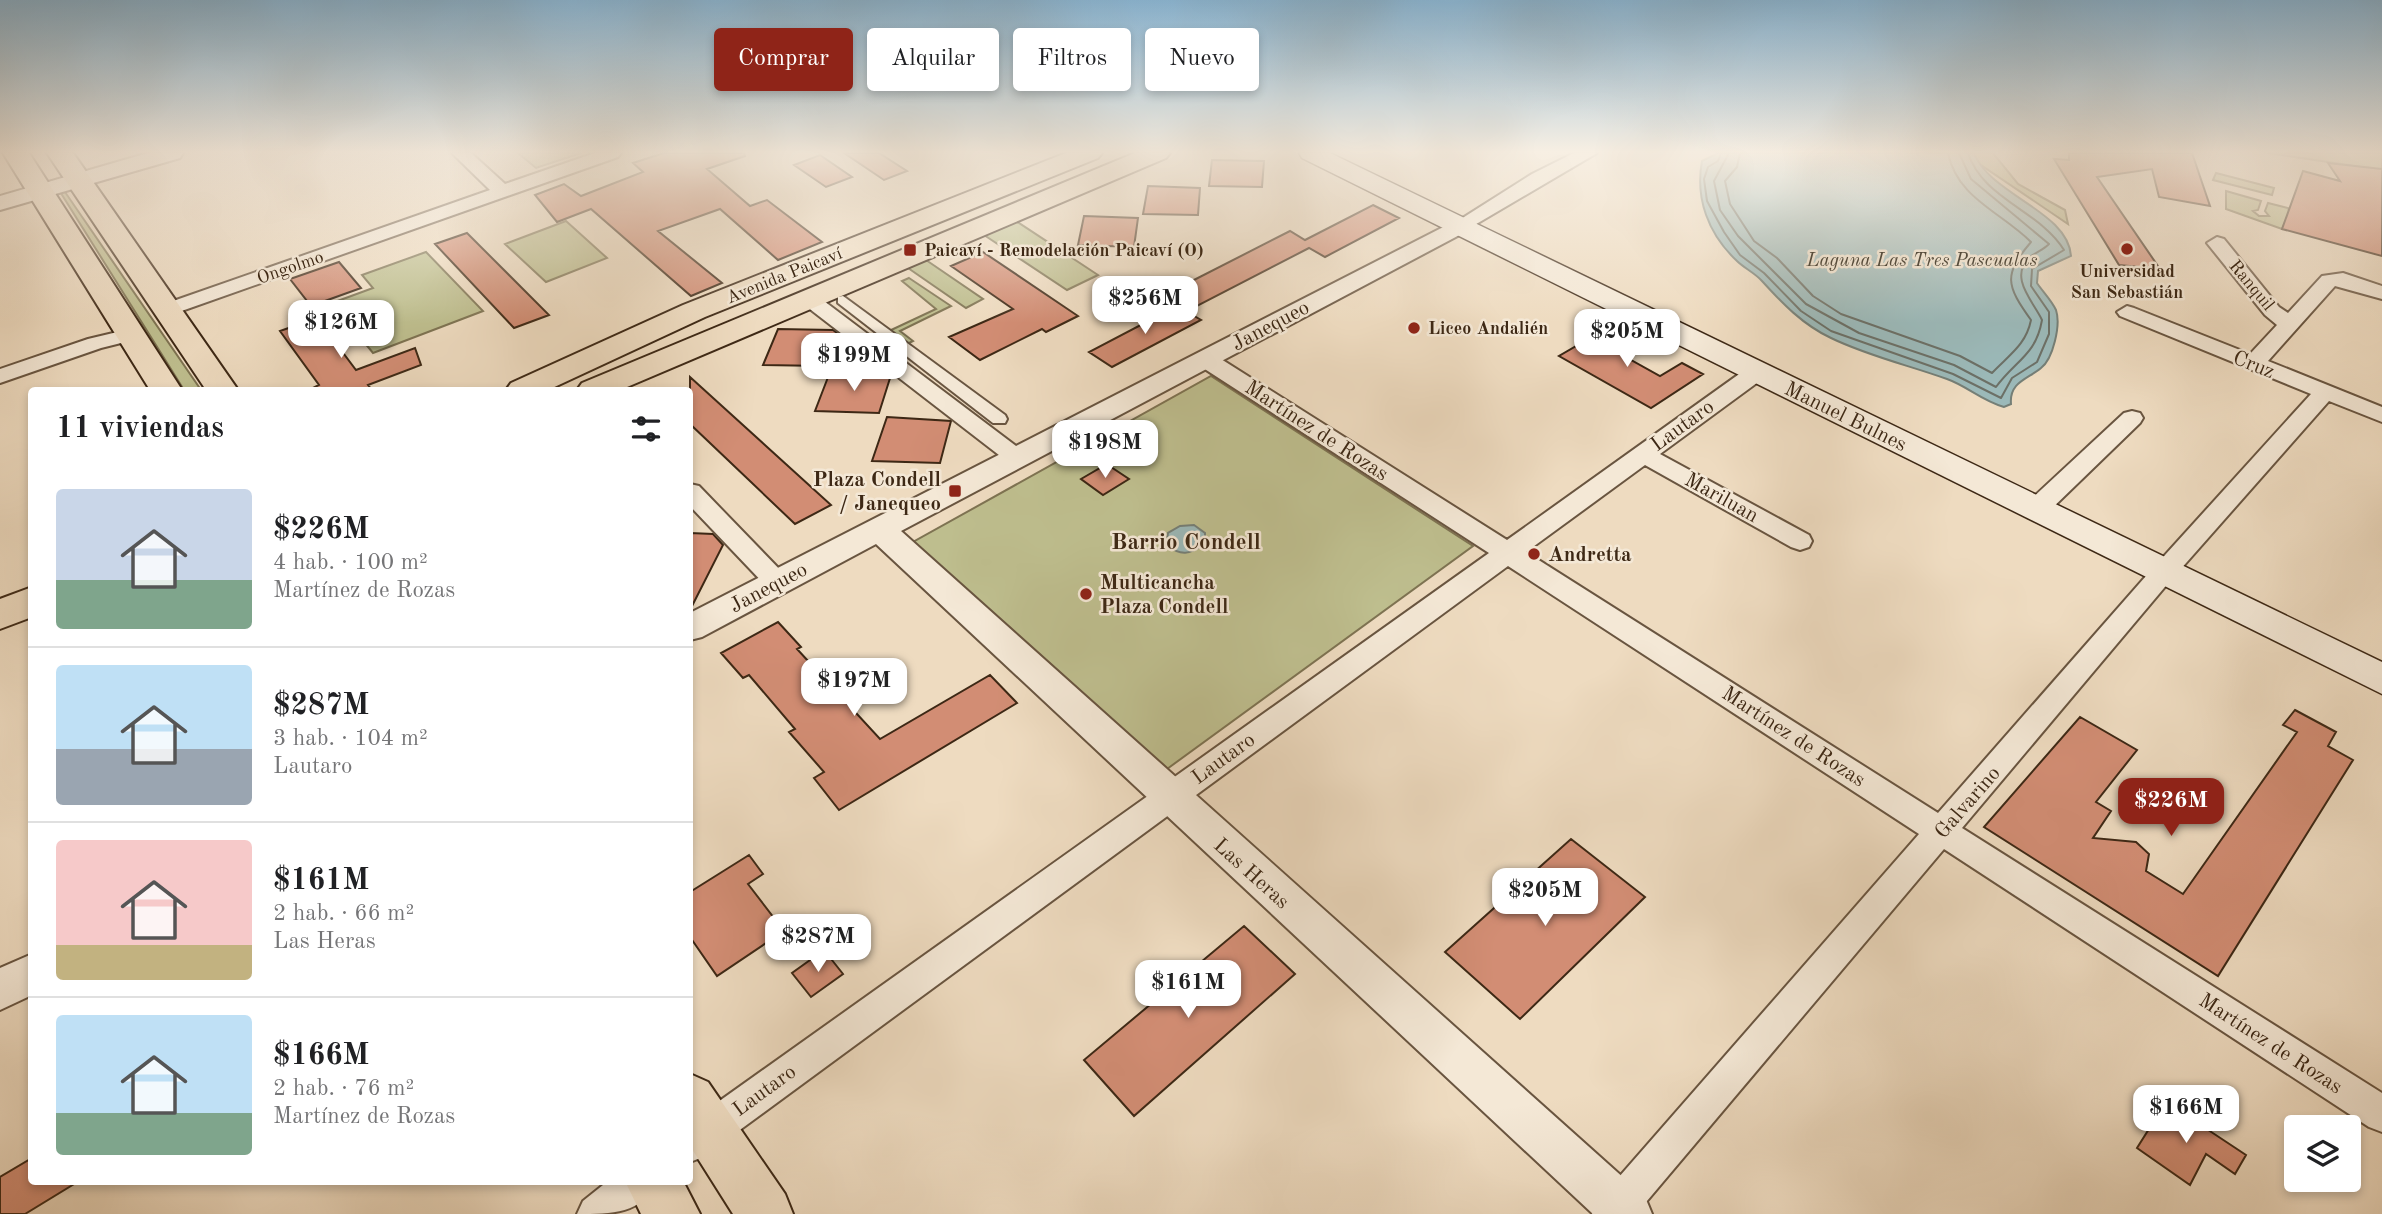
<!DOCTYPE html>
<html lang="es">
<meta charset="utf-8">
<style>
body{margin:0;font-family:"Old Standard TT",serif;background:#f2f2f2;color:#202124;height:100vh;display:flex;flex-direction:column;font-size:26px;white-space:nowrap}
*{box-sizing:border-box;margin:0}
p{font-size:23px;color:#757577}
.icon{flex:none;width:38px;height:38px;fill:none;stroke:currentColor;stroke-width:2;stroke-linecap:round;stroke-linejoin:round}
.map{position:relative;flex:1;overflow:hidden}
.sheet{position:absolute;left:28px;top:387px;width:665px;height:798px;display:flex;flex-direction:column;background:#fff;border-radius:7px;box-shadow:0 4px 10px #0003}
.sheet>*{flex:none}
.top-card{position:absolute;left:714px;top:28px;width:665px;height:63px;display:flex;gap:14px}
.buttons{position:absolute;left:2284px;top:1115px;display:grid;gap:14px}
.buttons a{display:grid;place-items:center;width:77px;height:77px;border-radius:7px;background:#fff;box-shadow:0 4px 10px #0003;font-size:35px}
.price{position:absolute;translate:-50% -60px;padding:0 16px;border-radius:14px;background:#fff;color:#222;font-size:23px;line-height:46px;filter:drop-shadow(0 2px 4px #0008)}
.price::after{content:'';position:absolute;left:50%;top:42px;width:21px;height:16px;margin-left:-10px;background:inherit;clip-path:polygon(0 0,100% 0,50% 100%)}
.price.active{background:#8f2418;color:#fff}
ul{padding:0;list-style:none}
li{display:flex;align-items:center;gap:21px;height:175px;padding:0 28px}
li+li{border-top:2px solid #e0e0e0}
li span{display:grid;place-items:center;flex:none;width:196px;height:140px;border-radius:7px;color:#555}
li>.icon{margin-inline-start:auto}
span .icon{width:84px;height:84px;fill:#fffc;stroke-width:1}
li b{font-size:30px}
h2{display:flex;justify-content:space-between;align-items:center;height:84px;padding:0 28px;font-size:30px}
.tag{padding:0 24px;border-radius:7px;background:#fff;box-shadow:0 4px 10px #0003;font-size:24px;line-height:63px}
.tag.active{background:#8f2418;color:#fff}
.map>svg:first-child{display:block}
.green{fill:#bebe8e;stroke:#7e7352;stroke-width:2}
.water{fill:#9bb9b9;stroke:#757f77;stroke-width:2}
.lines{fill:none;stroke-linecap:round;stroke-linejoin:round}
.shore{stroke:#6c7067;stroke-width:2}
.building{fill:#d28d74;stroke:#3d2815;stroke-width:2}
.pedestrian-casing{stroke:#695540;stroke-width:4}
.minor-casing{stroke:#695540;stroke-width:4}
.tertiary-casing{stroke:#695540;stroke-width:4}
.secondary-casing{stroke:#3d2815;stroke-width:3}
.primary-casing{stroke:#3d2815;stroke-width:4}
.pedestrian{fill:#f4e8d6;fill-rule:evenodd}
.minor{fill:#f4e8d6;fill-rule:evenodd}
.tertiary{fill:#f4e8d6;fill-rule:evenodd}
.secondary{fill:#f4e8d6;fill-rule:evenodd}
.primary{fill:#eedbc0;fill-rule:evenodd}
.poi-dot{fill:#8f2418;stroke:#f4e8d6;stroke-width:2.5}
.labels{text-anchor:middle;stroke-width:5;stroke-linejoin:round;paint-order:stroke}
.far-poi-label{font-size:18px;font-weight:bold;fill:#3d2815;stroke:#f4e8d6;text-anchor:start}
.far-street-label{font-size:18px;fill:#3d2815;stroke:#f4e8d6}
.far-water-label{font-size:19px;font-style:italic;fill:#544c3e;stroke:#f4e8d6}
.street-label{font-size:21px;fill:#3d2815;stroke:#f4e8d6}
.poi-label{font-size:21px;font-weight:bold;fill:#3d2815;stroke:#f4e8d6;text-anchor:start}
.neighbourhood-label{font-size:23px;font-weight:bold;fill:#3d2815;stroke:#f4e8d6}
</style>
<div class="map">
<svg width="2382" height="1214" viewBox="0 0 2382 1214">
<rect width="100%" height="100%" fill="#eedbc0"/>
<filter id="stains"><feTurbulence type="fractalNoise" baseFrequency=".00286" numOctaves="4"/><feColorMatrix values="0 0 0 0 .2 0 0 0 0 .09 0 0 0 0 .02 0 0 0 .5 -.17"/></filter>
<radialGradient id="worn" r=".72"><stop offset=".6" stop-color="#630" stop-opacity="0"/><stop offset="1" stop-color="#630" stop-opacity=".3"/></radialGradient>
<path class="green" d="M518,153H581L536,168Z
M1974,153H1993L2018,184L2065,210L2068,224L1978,163Z
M2267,153H2382V170Z
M2216,173L2274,188L2272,195L2213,180Z
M59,190L65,192L201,390H184Z
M2226,191L2261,201L2258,210L2253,211L2259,216H2269L2265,211L2268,203L2288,208L2293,221L2286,220L2282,229L2226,209Z
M1013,219L1098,275L1067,290L981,233Z
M566,221L607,258L546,282L505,244Z
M426,252L483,311L373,353L332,303L373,288L362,275Z
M926,260L983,299L966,308L908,268Z
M909,278L951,306L900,331L913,341L907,344L889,331L936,309L902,281Z
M1211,376L1473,546L1167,769L913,542Z"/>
<path class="water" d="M1718,153H1974C1990,195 2068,211 2071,256L2038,271L2037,283C2043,292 2052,301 2056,310C2061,325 2053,359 2041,368C2028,379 2009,382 2011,404L2004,407C1982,401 1967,386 1947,379C1908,365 1868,356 1831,338C1803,325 1782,303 1762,281C1755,273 1744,268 1737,261C1708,234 1695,198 1702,161Z
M1194,525L1205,533V544C1189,555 1181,556 1166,545L1168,533L1180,526Z"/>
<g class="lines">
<path class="shore" d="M1721,153L1718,161L1708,167L1704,179L1707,201L1724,232L1740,255L1764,273L1801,311L1831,331L1953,374L2001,398L2012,378L2037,362L2049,334V312L2031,286L2032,269L2064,250C2039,210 1983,199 1968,153
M1729,153L1714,181L1720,210L1738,236L1806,304L1859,333L1954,365L1996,387C2016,360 2036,355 2042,320C2033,301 2008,277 2030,257C2036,252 2043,250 2049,244L1971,179L1959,153
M1740,153L1737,167L1725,181L1730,204L1754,241L1777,258L1813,296L1841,314L1960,356L1992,373C2009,355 2026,345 2031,320C2006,285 2003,275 2031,242C2001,212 1957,198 1948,153"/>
</g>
<path class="building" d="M664,153H744L745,156L707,169L750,206L767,200L822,242L778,260L720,209L658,231L722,283L691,296L591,209L557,222L535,195L564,184L581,196L643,172L633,163Z
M844,153H879L907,171L884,180Z
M2069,153H2192L2210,206L2159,197L2152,169L2097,177L2160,269L2119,265L2054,159L2069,160Z
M820,155L852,177L826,187L794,165Z
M1212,160L1264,161L1262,187L1209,186Z
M2328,163L2382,169V256L2282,229L2303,171L2340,181Z
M1148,186L1200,188L1198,215L1143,214Z
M1373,205L1399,218L1325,257L1309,248L1197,306L1186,284L1290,231L1305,240Z
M1084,216L1138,218L1134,247L1078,245Z
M467,233L549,315L514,328L435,244Z
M983,252L1078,316L1046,332L1042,329L980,360L949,337L1013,309L951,266Z
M339,262L361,288L311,306L290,279Z
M1177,306L1201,320L1112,367L1089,352Z
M317,318L356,370L415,348L421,365L368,385L372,390H309L319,385L280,331Z
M1609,327L1634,340L1615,351L1660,376L1682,363L1703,374L1651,408L1559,356Z
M778,329L833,330L837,333L824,366L763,365Z
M830,372L891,375L879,413L815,411Z
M690,377L831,505L795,524L690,424Z
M887,417L951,421L940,463L872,461Z
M1111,467L1129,479L1103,495L1081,479L1100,468Z
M690,533L713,534L723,545L690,610Z
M778,622L801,647L797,649L880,739L990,675L1017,703L839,810L814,778L824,772L789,732L795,729L749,675L743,678L721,653Z
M2295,710L2336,732L2328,746L2353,760L2218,976L1984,827L2080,717L2137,750L2096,802L2111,811L2093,838L2136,842L2149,854L2146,871L2183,894L2297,732L2283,725Z
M1571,839L1645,897L1520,1019L1445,952Z
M749,855L763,874L748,884L784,931L717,976L690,937V892Z
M1244,926L1295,974L1134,1116L1084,1060Z
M824,950L843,974L811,997L792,973Z
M2166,1102L2246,1155L2235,1174L2206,1154L2190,1185L2137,1148Z
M32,1158V1181H79L25,1214H0V1177Z"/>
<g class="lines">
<defs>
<path id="pedestrian" d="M843,296L1005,415L1007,419L1005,423H993L838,303V297Z"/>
<path id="minor" d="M452,153H471L505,184L595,153H621L618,157L173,314H159L156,310L159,306L490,190Z
M1574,153H1597L1466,230H1452L1450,226L1532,174Z
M2217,237L2224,239L2279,307L2288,313L2322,276L2343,273L2382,286V299L2335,286L2268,361L2382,407V422L2329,401L2164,588L1962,828L2382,1093V1132L2369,1127L1944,849L1636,1214H1592L1598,1201L1919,834L1508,566L703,1157L690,1162V1122L1489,553L1197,364L1194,359L1197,354H1213L1507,540L1749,367H1765L1768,372L1765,377L1660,454L1809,535L1812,541L1809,547L1800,550L1791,547L1645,465L1526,552L1938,813L2146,576L2311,394L2120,316L2117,312L2127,306L2134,308L2250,354L2277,325L2265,315L2207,243Z
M809,293L816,295L1024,452L1028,457L1024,462H1008L802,303L799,299Z
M130,329L141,335L137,339L101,348L0,383V369L88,339Z
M2132,411L2140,413L2143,418L2140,423L2045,515H2027L2024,509L2027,503L2124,413Z
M690,484L699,486L786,576L790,582L786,588L777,591L768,588L690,506Z
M608,1181H658C642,1214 612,1214 577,1214L583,1201Z"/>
<path id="tertiary" d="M148,153H183L180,158L0,210V196Z
M1459,219L1467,221L1471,226L1467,231L901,531L1645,1197L1652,1214H1593L876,544L702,637L690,640V613Z
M32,954V995L0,1010V968Z"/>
<path id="secondary" d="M1299,153H1330L2382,662V694L1302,158Z"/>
<path id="primary" d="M3,153H29L182,390H150Z
M47,153H73L238,390H206Z
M1066,153H1102L1098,158L705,317L548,390H506L511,383L683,305Z
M1135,153H1170L1166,158L620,390H577L582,383Z
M32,587V617L0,629V599Z
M690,1074L708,1082L785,1194L793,1214H733L690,1146Z
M625,1181H683L700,1214H641Z"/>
</defs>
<use href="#pedestrian" class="pedestrian-casing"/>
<use href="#minor" class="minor-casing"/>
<use href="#tertiary" class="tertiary-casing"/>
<use href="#secondary" class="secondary-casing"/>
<use href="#primary" class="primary-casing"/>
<use href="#pedestrian" class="pedestrian"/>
<use href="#minor" class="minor"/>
<use href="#tertiary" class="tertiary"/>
<use href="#secondary" class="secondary"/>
<use href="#primary" class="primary"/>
</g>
<linearGradient id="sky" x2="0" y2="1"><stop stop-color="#89b6d5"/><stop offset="0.47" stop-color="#f7efe3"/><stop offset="1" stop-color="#f7efe3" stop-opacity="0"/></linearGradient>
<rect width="2382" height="323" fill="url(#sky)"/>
<g class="poi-dot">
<circle cx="2127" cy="249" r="7"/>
<rect x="903" y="243" width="14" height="14" rx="3.5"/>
<circle cx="1414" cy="328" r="7"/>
<rect x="948" y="484" width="14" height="14" rx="3.5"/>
<circle cx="1534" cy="554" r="7"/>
<circle cx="1086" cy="594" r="7"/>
</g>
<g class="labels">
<g class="far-poi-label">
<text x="924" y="256">Paicaví - Remodelación Paicaví (O)</text>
<text x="2127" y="277" text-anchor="middle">Universidad<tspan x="2127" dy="21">San Sebastián</tspan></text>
<text x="1428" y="334">Liceo Andalién</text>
</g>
<g class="far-street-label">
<text transform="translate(290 267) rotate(-19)" y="6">Ongolmo</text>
<text transform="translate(784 275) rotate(-22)" y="6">Avenida Paicaví</text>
<text transform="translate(2252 285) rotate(50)" y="6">Ranquil</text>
</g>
<g class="far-water-label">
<text x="1922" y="266">Laguna Las Tres Pascualas</text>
</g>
<g class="street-label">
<text transform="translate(1270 325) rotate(-28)" y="7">Janequeo</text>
<text transform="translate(2254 364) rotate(22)" y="7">Cruz</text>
<text transform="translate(1846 416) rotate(26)" y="7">Manuel Bulnes</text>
<text transform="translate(1682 425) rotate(-36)" y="7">Lautaro</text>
<text transform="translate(1317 430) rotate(33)" y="7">Martínez de Rozas</text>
<text transform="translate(1722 497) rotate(29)" y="7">Mariluan</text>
<text transform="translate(768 587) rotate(-28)" y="7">Janequeo</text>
<text transform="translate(1794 736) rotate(33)" y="7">Martínez de Rozas</text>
<text transform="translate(1223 758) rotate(-36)" y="7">Lautaro</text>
<text transform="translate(1967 802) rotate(-49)" y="7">Galvarino</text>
<text transform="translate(1252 873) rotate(42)" y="7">Las Heras</text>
<text transform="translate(2271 1043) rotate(33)" y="7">Martínez de Rozas</text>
<text transform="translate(764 1090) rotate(-36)" y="7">Lautaro</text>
</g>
<g class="poi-label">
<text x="941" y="486" text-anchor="end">Plaza Condell<tspan x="941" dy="24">/ Janequeo</tspan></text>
<text x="1548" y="561">Andretta</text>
<text x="1100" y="589">Multicancha<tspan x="1100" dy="24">Plaza Condell</tspan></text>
</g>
<g class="neighbourhood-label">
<text x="1186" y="549">Barrio Condell</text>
</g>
</g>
<rect width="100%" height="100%" filter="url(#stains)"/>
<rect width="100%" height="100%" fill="url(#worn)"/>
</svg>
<div class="buttons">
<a><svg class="icon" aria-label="layers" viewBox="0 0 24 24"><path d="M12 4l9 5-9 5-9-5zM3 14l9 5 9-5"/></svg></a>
</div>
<b class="price" style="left:1145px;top:336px">$256M</b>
<b class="price" style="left:341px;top:360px">$126M</b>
<b class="price" style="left:1627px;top:369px">$205M</b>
<b class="price" style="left:854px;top:393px">$199M</b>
<b class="price" style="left:1105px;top:480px">$198M</b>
<b class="price" style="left:854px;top:718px">$197M</b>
<b class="price active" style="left:2171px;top:838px">$226M</b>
<b class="price" style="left:1545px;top:928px">$205M</b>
<b class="price" style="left:818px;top:974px">$287M</b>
<b class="price" style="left:1188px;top:1020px">$161M</b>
<b class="price" style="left:2186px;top:1145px">$166M</b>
<div class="top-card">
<a class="tag active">Comprar</a>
<a class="tag">Alquilar</a>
<a class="tag">Filtros</a>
<a class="tag">Nuevo</a>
</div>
<section class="sheet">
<h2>11 viviendas<svg class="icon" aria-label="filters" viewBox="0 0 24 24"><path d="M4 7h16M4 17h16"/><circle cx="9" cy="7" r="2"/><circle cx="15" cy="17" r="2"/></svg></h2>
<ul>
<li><span style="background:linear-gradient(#c9d6e8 65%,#7fa58c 0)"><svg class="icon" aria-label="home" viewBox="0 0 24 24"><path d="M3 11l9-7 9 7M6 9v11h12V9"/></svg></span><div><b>$226M</b><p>4 hab. · 100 m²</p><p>Martínez de Rozas</p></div></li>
<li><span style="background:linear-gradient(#bfe0f5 60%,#9aa5b1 0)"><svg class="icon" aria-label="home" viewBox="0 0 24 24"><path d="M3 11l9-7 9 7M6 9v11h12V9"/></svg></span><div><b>$287M</b><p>3 hab. · 104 m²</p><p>Lautaro</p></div></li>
<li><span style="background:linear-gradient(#f6c9c9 75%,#c2b280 0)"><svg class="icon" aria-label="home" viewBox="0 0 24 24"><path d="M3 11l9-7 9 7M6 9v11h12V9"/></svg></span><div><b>$161M</b><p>2 hab. · 66 m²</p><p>Las Heras</p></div></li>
<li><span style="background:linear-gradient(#bfe0f5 70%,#7fa58c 0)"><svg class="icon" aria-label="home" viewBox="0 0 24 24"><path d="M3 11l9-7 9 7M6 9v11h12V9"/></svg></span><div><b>$166M</b><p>2 hab. · 76 m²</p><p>Martínez de Rozas</p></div></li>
</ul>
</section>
</div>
